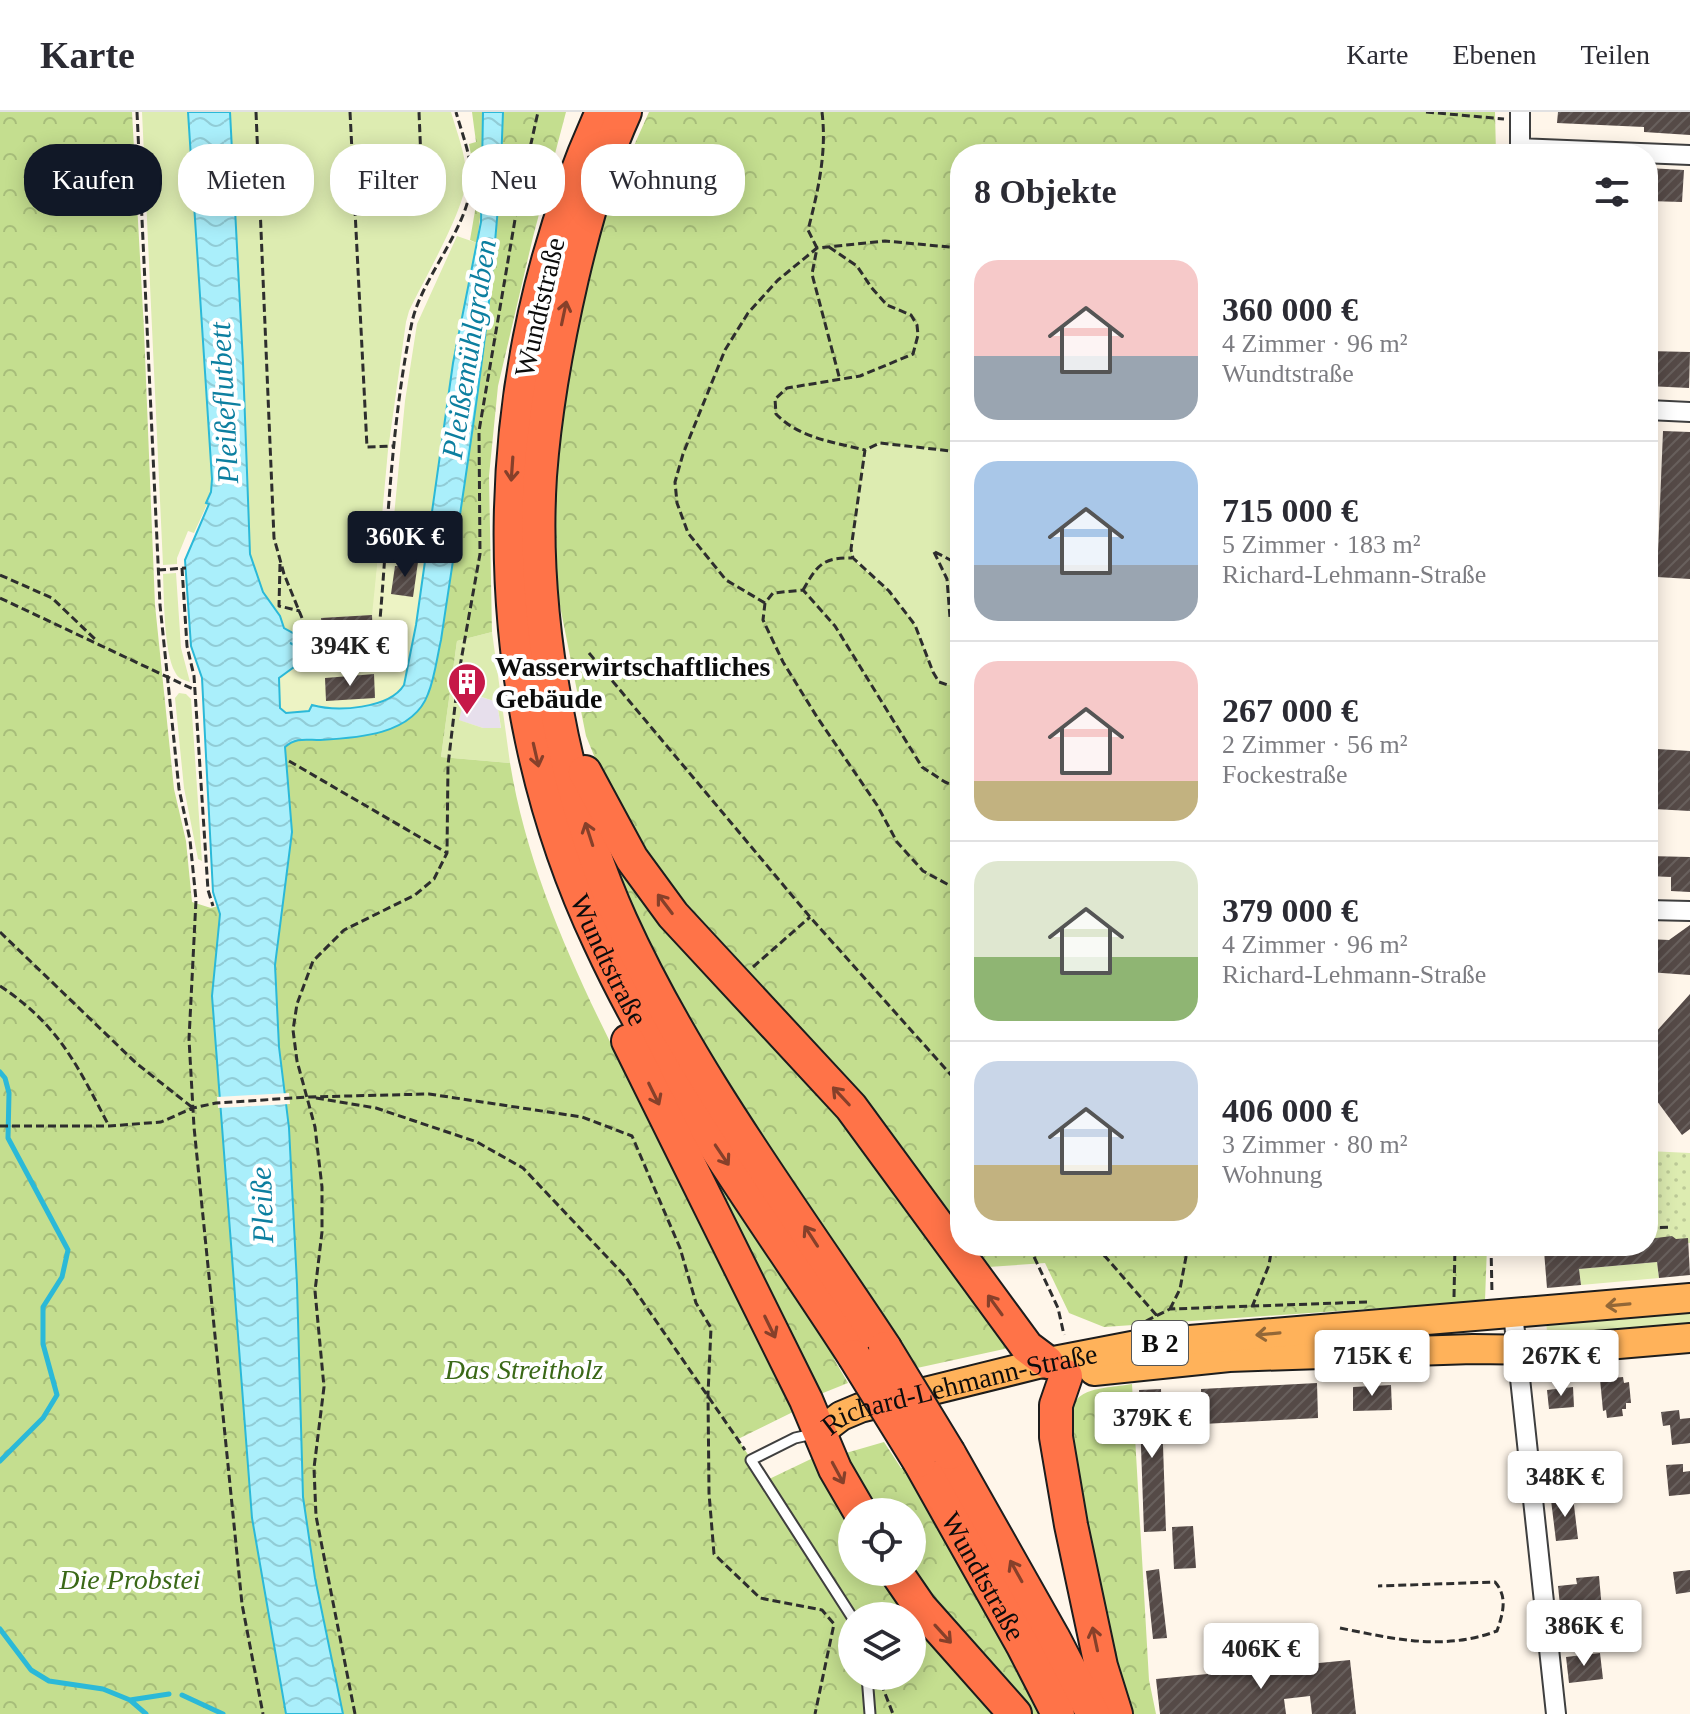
<!DOCTYPE html>
<html lang="de">
<meta charset="utf-8">
<style>
body{margin:0;font-family:Georgia,serif;background:#f7f7f7;color:#2b2b33;height:100vh;display:flex;flex-direction:column;font-size:30px;white-space:nowrap}
*{box-sizing:border-box;margin:0}
p{font-size:26px;color:#7c7c81}
.icon{flex:none;width:44px;height:44px;fill:none;stroke:currentColor;stroke-width:2;stroke-linecap:round;stroke-linejoin:round}
.map{position:relative;flex:1;overflow:hidden}
.drawer{position:absolute;left:950px;top:32px;width:708px;height:1112px;display:flex;flex-direction:column;background:#fff;border-radius:32px;box-shadow:0 4px 20px #0003}
.drawer>*{flex:none}
.hud{position:absolute;left:24px;top:32px;width:760px;height:72px;display:flex;gap:16px}
.controls{position:absolute;left:838px;top:1386px;display:grid;gap:16px}
.controls a{display:grid;place-items:center;width:88px;height:88px;border-radius:50%;background:#fff;box-shadow:0 4px 20px #0003;font-size:40px}
.price{position:absolute;translate:-50% -68px;padding:0 18px;border-radius:8px;background:#fff;color:#222;font-size:26px;line-height:52px;filter:drop-shadow(0 2px 4px #0008)}
.price::after{content:'';position:absolute;left:50%;top:48px;width:24px;height:18px;margin-left:-12px;background:inherit;clip-path:polygon(0 0,100% 0,50% 100%)}
.price.selected{background:#111827;color:#fff}
ul{padding:0;list-style:none}
li{display:flex;align-items:center;gap:24px;height:200px;padding:0 24px}
li+li{border-top:2px solid #e1e1e2}
li span{display:grid;place-items:center;flex:none;width:224px;height:160px;border-radius:24px;color:#555}
li>.icon{margin-inline-start:auto}
span .icon{width:96px;height:96px;fill:#fffc;stroke-width:1}
li b{font-size:34px}
h2{display:flex;justify-content:space-between;align-items:center;height:96px;padding:0 24px;font-size:34px}
.tag{padding:0 28px;border-radius:32px;background:#fff;box-shadow:0 4px 20px #0003;font-size:28px;line-height:72px}
.tag.selected{background:#111827;color:#fff}
header{display:flex;align-items:center;gap:48px;box-sizing:border-box;height:112px;padding:0 40px;background:#fff;border-bottom:2px solid #e1e1e2}
header strong{font-size:38px}
nav{display:flex;gap:44px;margin-inline-start:auto;font-size:28px}
.map>svg:first-child{display:block}
.industrial{fill:#e7dfec}
.grass{fill:#ddecb1;fill-rule:evenodd}
.forest{fill:url(#forest-crowns);fill-rule:evenodd}
.park{fill:url(#park-dots)}
.pitch{fill:#edf3c4}
.water{fill:url(#water-waves);stroke:#2bb9d8;stroke-width:2}
.pier{fill:#fff6ea}
.lines{fill:none;stroke-linecap:round;stroke-linejoin:round}
.stream{stroke:#2bb9d8;stroke-width:5}
.building{fill:url(#building-hatch)}
.lane-casing{stroke:#3f3f3f;stroke-width:13}
.street-casing{stroke:#3f3f3f;stroke-width:22}
.primary-casing{stroke:#1d1d1d;stroke-width:32}
.highway-casing{stroke:#1d1d1d;stroke-width:36}
.path{stroke:#2e2e2e;stroke-width:3;stroke-dasharray:8 4;stroke-linecap:butt}
.lane{stroke:#fff;stroke-width:9}
.street{stroke:#fff;stroke-width:18}
.primary{stroke:#ffb25a;stroke-width:28}
.highway{stroke:#ff7348;stroke-width:32}
.highway-bridge-casing{stroke:#1d1d1d;stroke-width:36;stroke-linecap:butt}
.highway-bridge{stroke:#ff7348;stroke-width:32}
.oneway{stroke:#86402a}
.oneway2{stroke:#926737}
.labels{text-anchor:middle;stroke-width:8;stroke-linejoin:round;paint-order:stroke}
.shield{fill:#fff;stroke:#555;stroke-width:2}
.shield-label{font-size:26px;font-weight:bold;fill:#0c0c0c}
.street-label{font-size:28px;fill:#0c0c0c;stroke:#fff}
.poi-label{font-size:28px;font-weight:bold;fill:#0c0c0c;stroke:#fff;text-anchor:start}
.park-label{font-size:28px;font-style:italic;fill:#3a6817;stroke:#fff}
.water-label{font-size:30px;font-style:italic;fill:#0c7fa0;stroke:#fff}
</style>
<header>
<strong>Karte</strong>
<nav><a>Karte</a><a>Ebenen</a><a>Teilen</a></nav>
</header>
<div class="map">
<svg width="1690" height="1602" viewBox="0 0 1690 1602">
<defs>
<pattern id="forest-crowns" width="20" height="18" patternUnits="userSpaceOnUse" patternTransform="scale(2)"><rect width="20" height="18" fill="#c4de8f"/><path d="M2 6a3 3 0 1 1 6 0M12 15a3 3 0 1 1 6 0" fill="none" stroke="#a7bd7a"/></pattern>
<pattern id="park-dots" width="8" height="8" patternUnits="userSpaceOnUse" patternTransform="scale(2)"><rect width="8" height="8" fill="#ddecb1"/><path d="M2 2h.1M6 6h.1" fill="none" stroke="#bcc997" stroke-width="1.8" stroke-linecap="round"/></pattern>
<pattern id="water-waves" width="16" height="10" patternUnits="userSpaceOnUse" patternTransform="scale(2)"><rect width="16" height="10" fill="#aaeffb"/><path d="M0 5q4-4 8 0t8 0" fill="none" stroke="#91ccd6"/></pattern>
<pattern id="building-hatch" width="6" height="6" patternUnits="userSpaceOnUse" patternTransform="scale(2)"><rect width="6" height="6" fill="#554a47"/><path d="M-1 1l2-2M0 6l6-6M5 7l2-2" fill="none" stroke="#68605d"/></pattern>
</defs>
<rect width="100%" height="100%" fill="#fff6ea"/>
<path class="industrial" d="M465,580L497,590L501,617L483,616L458,608Z"/>
<path class="grass" d="M142,0H188L212,367L210,386L194,421L188,419L177,446V452L163,453Z
M230,0H451C457,21 467,45 466,67C466,96 423,169 409,199L406,210L388,338L373,503L312,529L284,516L280,504L263,480L250,442L243,251Z
M457,124L477,131L453,251L431,413L402,411L393,415L405,289L417,212Z
M880,331L960,340V569L948,573L939,570L933,560L915,513L889,479L853,446L851,437L865,338Z
M176,461L181,536L190,570C184,568 178,567 175,560C164,541 164,485 163,462Z
M492,520L510,651L441,645L457,529ZM466,580L497,590L501,616H483L459,608Z
M179,581L186,582L191,587L202,749L198,747L184,676L175,586Z
M1657,1150L1659,1166L1581,1173L1579,1157Z
M1690,1194V1217L1548,1229L1546,1209Z"/>
<path class="forest" d="M0,0H132L144,218L155,493L174,677L186,729L192,790L211,796L218,794L220,802L212,884L252,1406L286,1602H0Z
M472,0H483V80L477,131L470,128L477,87L473,83L474,59L469,32L476,30Z
M503,0H566L533,125L498,274L489,364L492,520L457,529L441,645L510,651C531,779 593,897 651,1011C700,1107 748,1203 797,1298L738,1327L765,1369L813,1346L852,1410V1460H883L994,1602H343L315,1466L303,1385L297,1172L289,1016L279,936L275,853L292,720L285,635L297,627L320,628L441,528C467,353 498,177 503,0ZM852,1504H912V1564H852Z
M649,0H1495L1496,42H960V340L880,331L865,338L851,437L853,447L889,479L915,513L933,560L939,570L948,573L960,569V1114L860,980L678,782L613,690L586,624L555,469L554,372L561,293L579,189L600,119L620,65Z
M587,680L845,1000L1018,1234L917,1256L707,945L643,827Z
M680,1001L838,1245L834,1247L848,1271L813,1285Z
M974,1134H1487L1485,1189L1104,1215L1069,1201L1045,1151L988,1155Z
M1132,1272L1149,1568L1156,1602H1129L1107,1525L1069,1315C1069,1273 1098,1278 1132,1272Z
M884,1330L901,1356L906,1355L1044,1602H1031L966,1532L912,1460V1400H868L843,1351L846,1341Z"/>
<path class="park" d="M1648,1039L1690,1041V1131L1648,1133Z"/>
<path class="pitch" d="M402,411L431,413C427,440 413,562 401,578C385,597 334,599 312,593L310,599L286,601L280,596V564L305,547L312,524L322,523L321,506L372,503L381,415H393Z"/>
<path class="water" d="M188,0H230L243,251L250,442L263,480L280,504L284,516L311,531L309,538L290,531L308,540L305,547L279,566L280,596L286,601L309,599L312,593C337,600 389,597 404,573L416,513L453,251L481,110L483,0H503C498,177 467,353 441,528C437,545 435,565 428,582C413,623 357,626 320,628C306,628 296,625 285,635L292,720L275,853L279,935L289,1016L297,1172L303,1385L315,1466L343,1602H286L252,1406L212,884L220,802L213,780L202,566L191,534L185,448L209,392L206,391L211,380L212,367Z"/>
<path class="pier" d="M289,981L290,992L218,996L217,985Z"/>
<g class="lines">
<path class="stream" d="M0,960L5,966L9,981L8,1026L68,1138L62,1165L43,1195V1232L57,1283L43,1306L0,1349
M0,1517L31,1558L49,1569L103,1577L130,1588L146,1602
M182,1583L223,1602
M130,1588L169,1582"/>
</g>
<path class="building" d="M1558,0H1690V23L1644,20V15L1557,11Z
M1648,56L1684,58L1682,90L1648,89Z
M1648,239L1690,240L1689,276L1648,274Z
M1663,319L1690,320V467L1657,465Z
M400,448L418,450L413,485L391,482L395,454H399Z
M372,503L373,528L322,530L321,506Z
M374,562L375,586L326,589L325,566Z
M1657,637L1690,639V699L1654,697Z
M1648,744L1690,745V780L1671,779V765L1648,764Z
M1690,813V863L1648,860V827L1669,828Z
M1690,882V1017L1682,1023L1651,981L1654,922Z
M1672,1124L1676,1127L1688,1126L1690,1163L1659,1166L1657,1150L1579,1157L1581,1173L1547,1176L1544,1139L1558,1138L1561,1134H1648V1127Z
M1623,1265L1624,1271L1629,1270L1631,1291H1626V1297H1622L1623,1304L1607,1306L1606,1298L1603,1299L1600,1267Z
M1317,1271L1318,1306L1202,1312L1201,1277Z
M1391,1273L1392,1298L1353,1299V1275Z
M1573,1275L1574,1295L1549,1297L1547,1278Z
M1161,1277L1166,1419L1144,1420L1139,1278Z
M1679,1298L1680,1307L1690,1306V1331L1672,1333L1670,1313L1663,1314L1661,1300Z
M1683,1352V1360L1690,1359V1382L1669,1384L1666,1353Z
M1573,1385L1578,1427L1556,1429L1551,1388Z
M1193,1414L1196,1456L1174,1457L1172,1415Z
M1159,1457L1167,1526L1153,1527L1146,1459Z
M1690,1458V1480L1676,1482L1673,1460Z
M1599,1464L1603,1509L1562,1513L1558,1474L1577,1472L1576,1466Z
M1600,1541L1603,1567L1569,1571L1566,1545Z
M1350,1548L1356,1602H1312L1310,1584L1284,1587L1286,1602H1160L1156,1567Z"/>
<g class="lines">
<defs>
<path id="lane" d="M813,1322L795,1326L751,1348L852,1505
M867,1564L870,1602"/>
<path id="street" d="M1520,36L1690,43
M1520,42V0
M1648,298L1690,300
M1648,798L1690,799
M1513,1201L1556,1602"/>
<g id="primary">
<path d="M1094,1259L1229,1245L1473,1237L1548,1238L1690,1226"/>
<path id="s1" d="M820,1320L841,1304L860,1296L1038,1252L1142,1232L1690,1186"/>
</g>
<g id="highway">
<path id="s2" d="M602,0C484,259 477,571 600,831C668,978 767,1109 854,1244"/>
<path d="M625,0C601,53 585,110 572,166C557,231 545,297 540,364C531,505 563,681 621,809C689,959 795,1099 885,1236"/>
<path d="M585,660L632,747L673,803L851,995L1027,1235L1047,1250"/>
<path d="M628,929L806,1288L835,1357L860,1400"/>
<path d="M1066,1264L1056,1293V1325L1071,1413L1101,1554L1116,1602"/>
<path d="M949,1341L1053,1525L1093,1602"/>
<path id="s3" d="M919,1349L1023,1534L1058,1602"/>
<path d="M896,1460L920,1495L1015,1602"/>
</g>
</defs>
<use href="#lane" class="lane-casing"/>
<use href="#street" class="street-casing"/>
<use href="#primary" class="primary-casing"/>
<use href="#highway" class="highway-casing"/>
<path class="path" d="M137,0L160,493L179,677L190,728L196,788L189,927L194,1015L242,1492L263,1602
M256,0L274,426L284,462L302,506
M350,0L367,335L395,334
M822,0C827,41 818,79 808,118L817,136L812,162L840,268
M1426,0L1504,7
M355,99L423,96L419,0
M829,135L857,154L871,175L887,193L911,203L917,213L918,223L913,242L860,264L787,276L775,287L776,302C799,326 833,330 865,338
M960,340L880,331L865,338L851,437L853,446L889,479L915,513L933,560L939,570L948,573L960,569
M934,440L947,467L950,506
M935,440L960,453
M957,451V458L960,460
M280,452L279,494L300,499
M182,456L187,534L194,564L208,778L213,794
M158,458L186,456
M0,463L52,486L97,529
M803,478C817,454 822,445 852,446
M0,486L195,578
M765,491L726,468L688,421L677,391L675,370L683,342L725,238L748,201L778,168L817,136L885,129L960,136
M589,541L810,805L960,973
M337,543L371,540L378,530C388,424 390,315 412,210C422,165 468,117 471,71C473,48 462,22 456,0
M289,649L447,741
M960,676L945,670L922,655L835,514L803,478L773,481L765,491L763,508L783,550L817,605L877,693L897,730L923,759L960,779
M0,820L136,951L193,996
M753,855L810,805
M0,874C59,913 77,953 109,1014
M316,986L376,996L477,1030L523,1056L625,1164L745,1338
M0,1014H109L161,1010L193,996L216,991L309,985L429,982L582,1005L632,1024L680,1136L696,1191L711,1216L708,1282L709,1381L714,1442L760,1486L822,1498L834,1512L815,1602
M1648,1116L1672,1115
M1029,1134L1058,1196L1064,1223
M1096,1134L1158,1205
M1491,1134L1492,1182
M1454,1185L1455,1134
M1252,1195L1269,1153L1272,1134
M1170,1197L1180,1177L1188,1134
M1146,1209L1170,1197L1367,1190
M1340,1516C1394,1527 1444,1539 1497,1519C1503,1501 1508,1485 1495,1470L1378,1474
M881,1571L893,1602
M355,1602L316,1404L314,1356L324,1275L315,1179L322,1120V1075L315,1015L297,949L293,918L297,892L313,849L344,818L415,783L434,767L447,741L448,653L459,560L480,442L479,319L518,90L538,0"/>
<use href="#lane" class="lane"/>
<use href="#street" class="street"/>
<use href="#primary" class="primary"/>
<use href="#highway" class="highway"/>
<defs>
<path id="highway-bridge" d="M885,1236L949,1341
M854,1244L919,1349"/>
</defs>
<use href="#highway-bridge" class="highway-bridge-casing"/>
<use href="#highway-bridge" class="highway-bridge"/>
</g>
<defs><path id="oneway-shaft" d="M-6 0H5M1.5-3L5.5 0L1.5 3" fill="none" stroke-width="1.6" stroke-linecap="round" stroke-linejoin="round" transform="scale(2)"/></defs>
<g class="oneway">
<use href="#oneway-shaft" transform="translate(564 201) rotate(-78)"/>
<use href="#oneway-shaft" transform="translate(512 357) rotate(94)"/>
<use href="#oneway-shaft" transform="translate(536 643) rotate(77)"/>
<use href="#oneway-shaft" transform="translate(589 722) rotate(-108)"/>
<use href="#oneway-shaft" transform="translate(665 792) rotate(-127)"/>
<use href="#oneway-shaft" transform="translate(654 982) rotate(64)"/>
<use href="#oneway-shaft" transform="translate(841 984) rotate(-133)"/>
<use href="#oneway-shaft" transform="translate(722 1043) rotate(56)"/>
<use href="#oneway-shaft" transform="translate(811 1124) rotate(-123)"/>
<use href="#oneway-shaft" transform="translate(995 1193) rotate(-126)"/>
<use href="#oneway-shaft" transform="translate(770 1215) rotate(64)"/>
<use href="#oneway-shaft" transform="translate(838 1361) rotate(62)"/>
<use href="#oneway-shaft" transform="translate(1016 1459) rotate(-119)"/>
<use href="#oneway-shaft" transform="translate(943 1522) rotate(48)"/>
<use href="#oneway-shaft" transform="translate(1095 1527) rotate(-102)"/>
</g>
<g class="oneway2">
<use href="#oneway-shaft" transform="translate(1618 1193) rotate(175)"/>
<use href="#oneway-shaft" transform="translate(1268 1222) rotate(175)"/>
</g>
<defs>
<symbol id="building-pin" viewBox="-11 -11 22 30"><path d="M0 17L-7.5 6A9.5 9.5 0 1 1 7.5 6Z" fill="#c61948" stroke="#fff"/><path d="M-4-6H4V6H1V3H-1V6H-4ZM-2.5-4.3h1.7v1.8h-1.7ZM.8-4.3h1.7v1.8H.8ZM-2.5-1h1.7V.8h-1.7ZM.8-1h1.7V.8H.8Z" fill="#fff"/></symbol>
</defs>
<g fill-rule="evenodd">
<use href="#building-pin" x="445" y="548" width="44" height="60"/>
</g>
<g class="labels">
<rect class="shield" x="1132" y="1209" width="56" height="44" rx="6"/>
<g class="shield-label">
<text x="1160" y="1240">B 2</text>
</g>
<g class="street-label">
<text transform="translate(539 195) rotate(-77)" y="10">Wundtstraße</text>
<text dy="10" stroke="none"><textPath href="#s2" startOffset="876">Wundtstraße</textPath></text>
<text dy="10" stroke="none"><textPath href="#s1" startOffset="148">Richard-Lehmann-Straße</textPath></text>
<text dy="10" stroke="none"><textPath href="#s3" startOffset="132">Wundtstraße</textPath></text>
</g>
<g class="poi-label">
<text x="495" y="564">Wasserwirtschaftliches<tspan x="495" dy="32">Gebäude</tspan></text>
</g>
<g class="park-label">
<text x="524" y="1267">Das Streitholz</text>
<text x="130" y="1477">Die Probstei</text>
</g>
<g class="water-label">
<text transform="translate(469 237) rotate(-81)" y="10">Pleißemühlgraben</text>
<text transform="translate(224 291) rotate(-93)" y="10">Pleißeflutbett</text>
<text transform="translate(262 1093) rotate(-92)" y="10">Pleiße</text>
</g>
</g>
</svg>
<div class="controls">
<a><svg class="icon" aria-label="locate" viewBox="0 0 24 24"><circle cx="12" cy="12" r="6"/><path d="M12 2v4M12 18v4M2 12h4M18 12h4"/></svg></a>
<a><svg class="icon" aria-label="layers" viewBox="0 0 24 24"><path d="M12 4l9 5-9 5-9-5zM3 14l9 5 9-5"/></svg></a>
</div>
<b class="price selected" style="left:405px;top:467px">360K €</b>
<b class="price" style="left:350px;top:576px">394K €</b>
<b class="price" style="left:1372px;top:1286px">715K €</b>
<b class="price" style="left:1561px;top:1286px">267K €</b>
<b class="price" style="left:1152px;top:1348px">379K €</b>
<b class="price" style="left:1565px;top:1407px">348K €</b>
<b class="price" style="left:1584px;top:1556px">386K €</b>
<b class="price" style="left:1261px;top:1579px">406K €</b>
<div class="hud">
<a class="tag selected">Kaufen</a>
<a class="tag">Mieten</a>
<a class="tag">Filter</a>
<a class="tag">Neu</a>
<a class="tag">Wohnung</a>
</div>
<section class="drawer">
<h2>8 Objekte<svg class="icon" aria-label="filters" viewBox="0 0 24 24"><path d="M4 7h16M4 17h16"/><circle cx="9" cy="7" r="2"/><circle cx="15" cy="17" r="2"/></svg></h2>
<ul>
<li><span style="background:linear-gradient(#f6c9c9 60%,#9aa5b1 0)"><svg class="icon" aria-label="home" viewBox="0 0 24 24"><path d="M3 11l9-7 9 7M6 9v11h12V9"/></svg></span><div><b>360 000 €</b><p>4 Zimmer · 96 m²</p><p>Wundtstraße</p></div></li>
<li><span style="background:linear-gradient(#a9c7e8 65%,#9aa5b1 0)"><svg class="icon" aria-label="home" viewBox="0 0 24 24"><path d="M3 11l9-7 9 7M6 9v11h12V9"/></svg></span><div><b>715 000 €</b><p>5 Zimmer · 183 m²</p><p>Richard-Lehmann-Straße</p></div></li>
<li><span style="background:linear-gradient(#f6c9c9 75%,#c2b280 0)"><svg class="icon" aria-label="home" viewBox="0 0 24 24"><path d="M3 11l9-7 9 7M6 9v11h12V9"/></svg></span><div><b>267 000 €</b><p>2 Zimmer · 56 m²</p><p>Fockestraße</p></div></li>
<li><span style="background:linear-gradient(#dfe7d0 60%,#8fb573 0)"><svg class="icon" aria-label="home" viewBox="0 0 24 24"><path d="M3 11l9-7 9 7M6 9v11h12V9"/></svg></span><div><b>379 000 €</b><p>4 Zimmer · 96 m²</p><p>Richard-Lehmann-Straße</p></div></li>
<li><span style="background:linear-gradient(#c9d6e8 65%,#c2b280 0)"><svg class="icon" aria-label="home" viewBox="0 0 24 24"><path d="M3 11l9-7 9 7M6 9v11h12V9"/></svg></span><div><b>406 000 €</b><p>3 Zimmer · 80 m²</p><p>Wohnung</p></div></li>
</ul>
</section>
</div>
